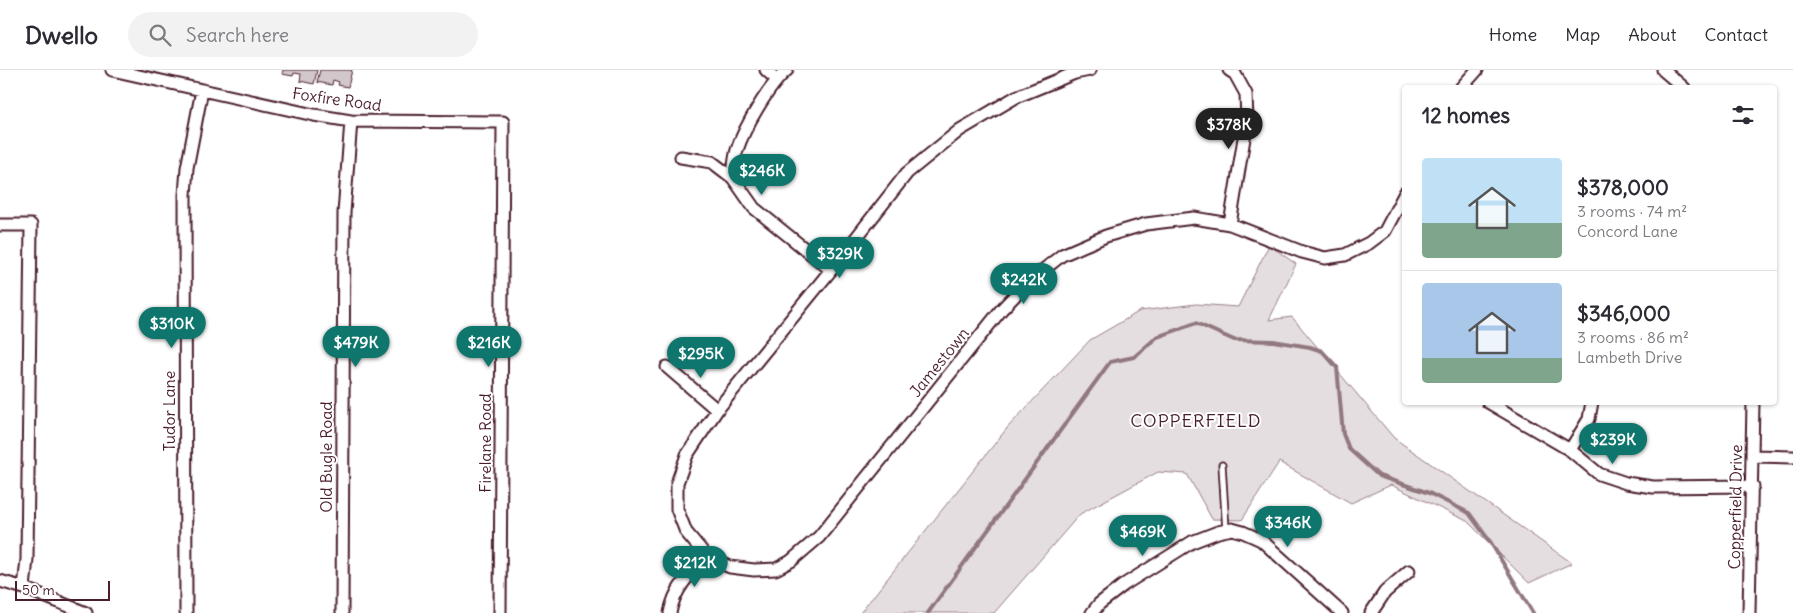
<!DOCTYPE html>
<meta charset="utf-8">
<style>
body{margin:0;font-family:Delius,sans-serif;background:#f2f2f3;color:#2b2b33;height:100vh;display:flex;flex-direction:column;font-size:19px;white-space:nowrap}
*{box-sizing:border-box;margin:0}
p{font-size:16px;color:#7c7c81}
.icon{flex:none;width:28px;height:28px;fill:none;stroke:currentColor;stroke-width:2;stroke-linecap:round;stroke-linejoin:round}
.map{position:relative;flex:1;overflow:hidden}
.panel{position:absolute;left:1402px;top:15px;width:375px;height:320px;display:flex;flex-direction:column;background:#fff;border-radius:5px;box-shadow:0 1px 4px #0004}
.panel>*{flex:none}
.scale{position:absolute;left:15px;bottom:12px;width:95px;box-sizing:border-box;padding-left:5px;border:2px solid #4a1f2b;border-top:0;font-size:14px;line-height:18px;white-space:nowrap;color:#4a1f2b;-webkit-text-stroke:4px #fff;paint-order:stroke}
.price{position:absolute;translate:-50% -42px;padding:0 11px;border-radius:18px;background:#0f766e;color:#fff;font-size:16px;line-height:32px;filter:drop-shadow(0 1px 2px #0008)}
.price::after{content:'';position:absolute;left:50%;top:30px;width:15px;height:11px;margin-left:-8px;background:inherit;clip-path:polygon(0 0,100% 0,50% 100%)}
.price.active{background:#222;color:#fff}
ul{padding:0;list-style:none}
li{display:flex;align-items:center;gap:15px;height:125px;padding:0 20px}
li+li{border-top:1px solid #e1e1e2}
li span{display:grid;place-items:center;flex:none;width:140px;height:100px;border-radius:5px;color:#555}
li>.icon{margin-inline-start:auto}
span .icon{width:60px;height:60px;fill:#fffc;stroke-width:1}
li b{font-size:21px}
h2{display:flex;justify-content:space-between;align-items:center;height:60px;padding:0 20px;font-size:21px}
header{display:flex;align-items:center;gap:30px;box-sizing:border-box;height:70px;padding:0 25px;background:#fff;border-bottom:1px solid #e1e1e2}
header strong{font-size:24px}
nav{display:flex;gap:28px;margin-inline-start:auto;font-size:18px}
.search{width:350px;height:45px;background:#f2f2f3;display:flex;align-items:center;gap:12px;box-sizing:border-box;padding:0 18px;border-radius:28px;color:#7c7c81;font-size:19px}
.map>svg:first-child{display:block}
.green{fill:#e5dee0;stroke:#987e86}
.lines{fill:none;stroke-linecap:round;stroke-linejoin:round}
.stream{stroke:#91787e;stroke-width:4}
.building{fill:#d2c7cb;stroke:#4a1f2b}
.lane-casing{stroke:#4a1f2b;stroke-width:9}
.street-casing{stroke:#4a1f2b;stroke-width:15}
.lane{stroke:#fff;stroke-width:5.5}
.street{stroke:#fff;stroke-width:11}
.labels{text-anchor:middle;stroke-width:4;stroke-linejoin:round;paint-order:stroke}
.street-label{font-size:16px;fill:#4a1f2b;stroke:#fff}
.neighbourhood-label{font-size:18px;letter-spacing:1px;fill:#4a1f2b;stroke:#fff}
</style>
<header>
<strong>Dwello</strong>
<div class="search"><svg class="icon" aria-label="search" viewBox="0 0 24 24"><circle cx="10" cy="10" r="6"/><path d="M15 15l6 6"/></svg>Search here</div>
<nav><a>Home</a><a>Map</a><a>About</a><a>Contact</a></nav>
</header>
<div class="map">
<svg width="1793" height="543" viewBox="0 0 1793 543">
<rect width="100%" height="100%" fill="#fff"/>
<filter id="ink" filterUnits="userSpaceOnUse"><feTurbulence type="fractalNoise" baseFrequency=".02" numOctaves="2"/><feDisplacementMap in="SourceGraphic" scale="10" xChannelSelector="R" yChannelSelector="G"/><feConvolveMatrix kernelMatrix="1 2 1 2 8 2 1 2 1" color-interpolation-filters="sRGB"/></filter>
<g filter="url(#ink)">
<path class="green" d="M1269,175L1296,194L1269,250L1292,247L1394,368L1572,493L1529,513L1467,451L1391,415L1351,433L1279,392L1242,450L1212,449L1187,404L1158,402L1080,444L994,543H860L1008,357L1090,270L1140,241L1196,234L1238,237Z"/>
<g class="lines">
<path class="stream" d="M928,543L1110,292L1134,287L1157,267L1196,253L1234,270L1273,271L1310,277L1322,281L1337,297L1343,364L1349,379L1379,406L1429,423L1469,443L1491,473L1533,543"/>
</g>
<path class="building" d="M283,0H317L314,14L300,11L301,4L294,3L293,6L282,4Z
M320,0H352L348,17L338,15L339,12L333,10L332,15L317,12Z"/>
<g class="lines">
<defs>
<path id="lane" d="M1222,395L1226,460"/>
<path id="street" d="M112,0L314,45L351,51L503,52L500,543
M766,0L776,9
M1090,0L1075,3L1016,27L960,60L907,103L831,200L717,340L687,385L677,413V439L686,462L707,487L730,497L754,500L776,499L791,491L819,467L1001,240L1027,213L1062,185L1106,166L1146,154L1194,148L1230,154L1302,182L1325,188L1345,185L1369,173L1385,161L1405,123
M1229,0L1235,4L1246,24L1247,50L1230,154
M1663,0L1684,18
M1461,18L1477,0
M681,87L712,92L733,108L754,138L831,200
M733,108C734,99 734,89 737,80C744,58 769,15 787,0
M0,155H31L27,489L24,518
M667,297L717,340
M1488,332L1570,380L1599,404L1626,413L1653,417L1753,416
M1570,380L1589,349L1592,332
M1753,386L1793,387
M0,511L24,518L86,543
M186,543L185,125L187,98L202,20
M342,543L344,143L351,51
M670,543C674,519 690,503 707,487
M1092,543L1099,534L1125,514L1192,472L1218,462L1232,459L1243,462L1261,470L1342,543
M1371,543L1385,522L1409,501
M1749,543L1753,332"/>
</defs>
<use href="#lane" class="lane-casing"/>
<use href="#street" class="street-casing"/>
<use href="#lane" class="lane"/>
<use href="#street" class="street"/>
</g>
</g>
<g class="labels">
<g class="street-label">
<text transform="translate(337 29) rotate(8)" y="6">Foxfire Road</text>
<text transform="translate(939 292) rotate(-51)" y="6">Jamestown</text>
<text transform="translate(169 341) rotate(-90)" y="6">Tudor Lane</text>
<text transform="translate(485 373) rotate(-90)" y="6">Firelane Road</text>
<text transform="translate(326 387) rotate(-90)" y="6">Old Bugle Road</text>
<text transform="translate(1735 437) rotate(-89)" y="6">Copperfield Drive</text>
</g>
<g class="neighbourhood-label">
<text x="1196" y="357">COPPERFIELD</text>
</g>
</g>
</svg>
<div class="scale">50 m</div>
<b class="price active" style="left:1229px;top:80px">$378K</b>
<b class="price" style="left:762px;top:126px">$246K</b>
<b class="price" style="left:840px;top:209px">$329K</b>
<b class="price" style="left:1024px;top:235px">$242K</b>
<b class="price" style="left:172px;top:279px">$310K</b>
<b class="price" style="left:356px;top:298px">$479K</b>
<b class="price" style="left:489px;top:298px">$216K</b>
<b class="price" style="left:701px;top:309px">$295K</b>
<b class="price" style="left:1613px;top:395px">$239K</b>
<b class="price" style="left:1288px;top:478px">$346K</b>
<b class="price" style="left:1143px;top:487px">$469K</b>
<b class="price" style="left:695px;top:518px">$212K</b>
<section class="panel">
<h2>12 homes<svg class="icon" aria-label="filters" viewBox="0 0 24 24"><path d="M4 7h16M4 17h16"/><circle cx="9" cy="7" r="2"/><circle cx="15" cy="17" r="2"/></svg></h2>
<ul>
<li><span style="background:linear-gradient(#bfe0f5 65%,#7fa58c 0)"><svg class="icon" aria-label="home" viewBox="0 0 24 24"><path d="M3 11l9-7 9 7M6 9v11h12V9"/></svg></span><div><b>$378,000</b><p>3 rooms · 74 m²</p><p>Concord Lane</p></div></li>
<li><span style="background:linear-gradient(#a9c7e8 75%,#7fa58c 0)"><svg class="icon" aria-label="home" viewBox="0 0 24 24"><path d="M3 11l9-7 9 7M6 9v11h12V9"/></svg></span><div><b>$346,000</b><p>3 rooms · 86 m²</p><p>Lambeth Drive</p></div></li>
</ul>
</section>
</div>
